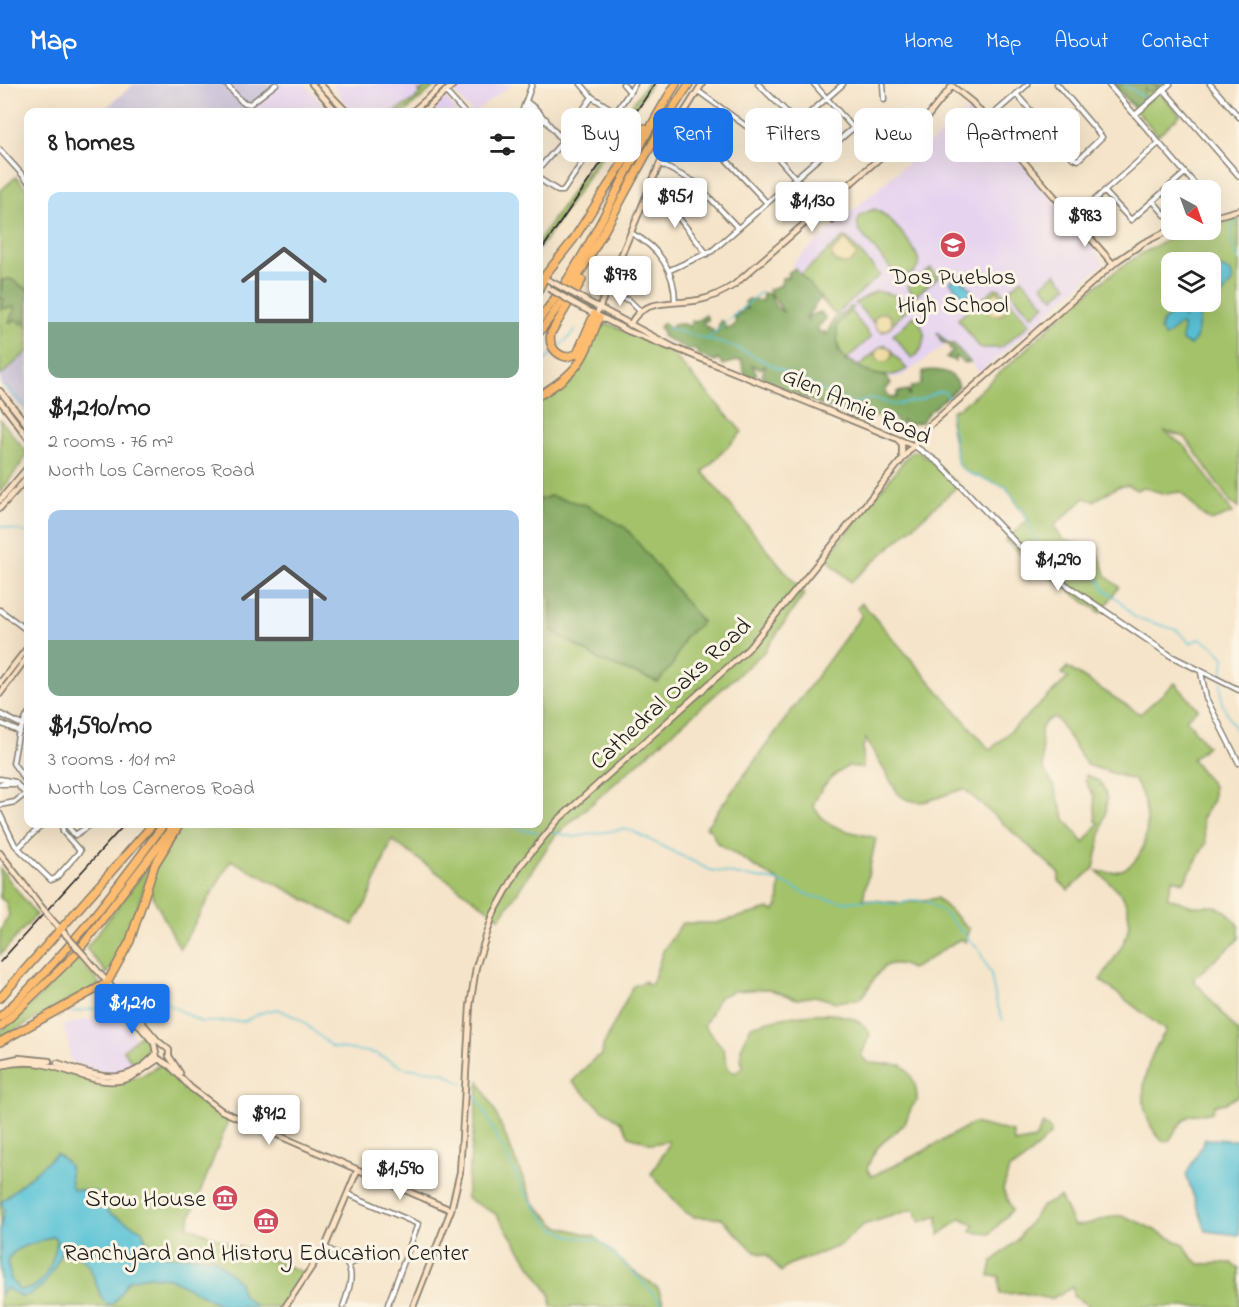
<!DOCTYPE html>
<meta charset="utf-8">
<style>
body{margin:0;font-family:"Indie Flower",sans-serif;background:#f6f6f6;color:#222;height:100vh;display:flex;flex-direction:column;font-size:22px;white-space:nowrap}
*{box-sizing:border-box;margin:0}
p{font-size:20px;color:#767676}
.icon{flex:none;width:33px;height:33px;fill:none;stroke:currentColor;stroke-width:2;stroke-linecap:round;stroke-linejoin:round}
.map{position:relative;flex:1;overflow:hidden}
.drawer{position:absolute;left:24px;top:24px;width:519px;height:720px;display:flex;flex-direction:column;background:#fff;border-radius:12px;box-shadow:0 6px 24px #0002}
.drawer>*{flex:none}
.top-card{position:absolute;left:561px;top:24px;width:570px;height:54px;display:flex;gap:12px}
.needle{width:39px;rotate:139deg}
.controls{position:absolute;left:1161px;top:96px;display:grid;gap:12px}
.controls a{display:grid;place-items:center;width:60px;height:60px;border-radius:12px;background:#fff;box-shadow:0 6px 24px #0002;font-size:30px}
.price{position:absolute;translate:-50% -51px;padding:0 14px;border-radius:6px;background:#fff;color:#222;font-size:20px;line-height:39px;filter:drop-shadow(0 2px 3px #0008)}
.price::after{content:'';position:absolute;left:50%;top:36px;width:18px;height:14px;margin-left:-9px;background:inherit;clip-path:polygon(0 0,100% 0,50% 100%)}
.price.selected{background:#1a73e8;color:#fff}
ul{padding:0;list-style:none}
li{display:grid;align-content:center;gap:12px;height:318px;padding:0 24px}
li span{display:grid;place-items:center;height:186px;border-radius:12px;color:#555}
li>.icon{margin-inline-start:auto}
span .icon{width:108px;height:108px;fill:#fffc;stroke-width:1}
li b{font-size:26px}
h2{display:flex;justify-content:space-between;align-items:center;height:72px;padding:0 24px;font-size:26px}
.chip{padding:0 21px;border-radius:12px;background:#fff;box-shadow:0 6px 24px #0002;font-size:21px;line-height:54px}
.chip.selected{background:#1a73e8;color:#fff}
header{display:flex;align-items:center;gap:36px;box-sizing:border-box;height:84px;padding:0 30px;background:#1a73e8;color:#fff}
header strong{font-size:28px}
nav{display:flex;gap:33px;margin-inline-start:auto;font-size:21px}
.map>svg:first-child{display:block}
.built{fill:#e6d3f0}
.industrial{fill:#c8c0d8}
.green{fill:#a3c26b;stroke:#606f44;stroke-width:1.5;fill-rule:evenodd}
.forest{fill:#82a85f;stroke:#4f623e;stroke-width:1.5}
.sand{fill:#eeda9e;stroke:#857b5d;stroke-width:1.5}
.water{fill:#59c2d6;stroke:#3a6f79;stroke-width:1.5;fill-rule:evenodd}
.lines{fill:none;stroke-linecap:round;stroke-linejoin:round}
.stream{stroke:#59c2d6;stroke-width:1.5}
.street-casing{stroke:#888072;stroke-width:7}
.secondary-casing{stroke:#888072;stroke-width:8}
.highway-casing{stroke:#888072;stroke-width:10}
.street{stroke:#fff;stroke-width:4}
.secondary{stroke:#fee4c6;stroke-width:4.5}
.highway{stroke:#fdbc70;stroke-width:7}
.rail{stroke:#1c1c1c;stroke-width:1.5}
.secondary-bridge-casing{stroke:#888072;stroke-width:8;stroke-linecap:butt}
.secondary-bridge{stroke:#fee4c6;stroke-width:4.5}
.labels{text-anchor:middle;stroke-width:6;stroke-linejoin:round;paint-order:stroke}
.poi-label{font-size:24px;fill:#1c1c1c;stroke:#fcf5e5}
.street-label{font-size:24px;fill:#1c1c1c;stroke:#fcf5e5}
</style>
<header>
<strong>Map</strong>
<nav><a>Home</a><a>Map</a><a>About</a><a>Contact</a></nav>
</header>
<div class="map">
<svg width="1239" height="1223" viewBox="0 0 1239 1223">
<rect width="100%" height="100%" fill="#fcf5e5"/>
<filter id="ink" filterUnits="userSpaceOnUse"><feTurbulence type="fractalNoise" baseFrequency=".0167" numOctaves="2"/><feDisplacementMap in="SourceGraphic" scale="12" xChannelSelector="R" yChannelSelector="G"/><feConvolveMatrix kernelMatrix="1 2 1 2 8 2 1 2 1" color-interpolation-filters="sRGB"/></filter>
<filter id="wash" filterUnits="userSpaceOnUse"><feTurbulence type="fractalNoise" baseFrequency=".008" numOctaves="4" result="noise"/><feDisplacementMap in="SourceGraphic" scale="24" xChannelSelector="R" yChannelSelector="G"/><feGaussianBlur stdDeviation="1.35" result="paint"/><feColorMatrix in="noise" values="0 0 0 0 0 0 0 0 0 0 0 0 0 0 0 0 0 1.4 0 .05"/><feComposite in="paint" operator="in"/></filter>
<g filter="url(#wash)">
<rect width="100%" height="100%" fill="#f5e4c9"/>
<path class="built" d="M283,0H305L330,28H250Z
M332,0H437L405,28H352Z
M463,0H513L475,28H472L454,8Z
M445,14L458,28H428L444,15Z
M972,23L1090,159L1104,179L980,289L951,257L901,293L877,294L845,277L832,256L836,233L791,180Z
M115,929L136,954L121,966L136,983L125,989L103,990L72,978L64,941Z"/>
<path class="industrial" d="M134,0H283L250,28H101Z
M28,267V331L0,300V293Z"/>
<path class="green" d="M427,0H437L405,28H394L413,17L420,9L419,7L421,8Z
M646,0H651L539,165V156Z
M1112,0H1163L1157,6L1180,31L1158,51Z
M16,93L28,106V267L0,292V107Z
M874,125C888,130 921,167 919,182L912,190L901,192L894,188L859,147L857,140L860,131Z
M1239,134V424L1231,419L1185,353L1164,347L1186,363L1233,429L1211,437L1200,429L1181,408L1162,410L1145,403L1136,406L1129,401L1117,403L1094,417L1085,414L1054,442L1063,456L1084,461L1100,473L1107,493L1119,503L1101,529L1038,485L1005,457L1028,436L1006,403L968,389L958,380L950,337L952,327C970,319 987,299 1002,287C1053,242 1141,146 1210,146L1211,143ZM1172,178H1210V218H1172Z
M844,153L847,154L880,191L835,231L800,191Z
M931,184L938,193L915,212L907,203Z
M1056,189L1067,202L1054,214L1042,201Z
M1022,195L1045,221L1032,232L1009,206Z
M995,204L1000,205L1030,240L1000,264H980L958,235Z
M876,207L899,212L911,222L884,248L881,247L855,219Z
M851,227L871,253L846,276C834,260 830,238 851,227Z
M914,232C929,247 927,262 912,275L893,251Z
M609,240L671,268L742,348L703,388L804,510L765,567L555,752L500,834L392,756L367,818L353,841L231,776L180,865L148,803L154,785L182,740H538L539,500L551,514L552,547L658,598L685,553L702,538L550,412L539,416V315C585,289 578,286 602,242Z
M883,261H886L907,285C892,295 874,293 858,283Z
M0,335L28,370L0,409Z
M911,368H920L959,401L851,498L831,479L828,472Z
M862,519L990,666L1068,594L1062,590L1067,583L1140,630L1175,599L1198,625L1186,635L1207,662L1192,675L1213,702V716L1202,734L1206,759L1184,798L1173,795L1167,813L1192,822H1213L1226,827L1239,842V855L1193,895L1239,949V1011L1226,1019L1215,1021L1212,1028C1205,1031 1199,1029 1192,1031C1181,1035 1175,1048 1169,1057H1162C1131,1025 1144,978 1166,947L1100,896C1117,869 1139,848 1124,815C1119,805 1105,795 1097,787C1150,799 1158,729 1134,696L1087,681L1057,635L1052,634L1045,638L1041,646L1043,685L1053,700L1065,735L1084,759L1099,739L1096,737L1094,712L1085,697L1086,691L1099,697L1104,704L1107,714L1106,726L1094,784L1068,806L1059,797V789L964,705C940,710 921,728 898,710L866,655L863,663V684L848,682C830,693 820,703 813,722C828,747 850,747 876,754L863,815L902,819L937,814L969,845L965,858L961,855C942,864 929,878 911,885C878,866 875,903 859,915L836,918L815,912L797,915L768,905L734,907L719,913L704,942L723,964L728,984L734,989L742,983L741,965L751,942C780,933 853,916 870,950L861,972L869,979L902,981C913,992 917,1001 917,1017C908,1024 910,1033 903,1041C885,1060 877,1056 867,1085L872,1092L920,1069L973,1039L1013,1048L1014,1059L1035,1055L1043,1040L1051,1046V1050L1021,1079L1009,1085L1003,1106L1012,1126L990,1150L971,1148L974,1141L961,1134L939,1151L938,1132L920,1138L914,1125L863,1141L839,1162L788,1181L781,1188L767,1171L755,1168L721,1134L694,1133L685,1128L651,1090L669,1060L668,1057L652,1060L629,1052L621,1038L603,1026L572,998L595,974L602,971L603,962L633,902L646,897L647,901L652,900L663,867L682,839H716L769,825L774,827L778,822L780,798L717,759L711,746L706,743L862,531L857,524Z
M155,774C138,811 134,857 107,890L86,864Z
M0,784L36,831L0,871V847L9,831L6,818L0,814Z
M77,873L100,900L0,954V948L37,915Z
M141,950L152,966L136,983L123,966Z
M36,980L113,999L143,991L161,980L202,1019L229,1035L187,1142L305,1189L282,1223H0V984Z
M479,997L494,1025L533,1118L557,1142L594,1152L633,1187L658,1204L665,1223H551V1212L496,1130L466,1114Z
M1060,1113L1074,1142C1089,1141 1101,1135 1115,1132C1129,1129 1166,1154 1184,1160L1190,1171L1199,1180L1231,1179L1239,1184V1223H1091L1073,1212V1203L1051,1215L1022,1209L1000,1210L999,1192H989L992,1178L1016,1157L1041,1123Z"/>
<path class="forest" d="M1113,0H1151L1154,2L1158,1L1157,5L1148,8L1145,4L1143,16L1151,12L1152,15L1136,24Z
M795,184L821,213L805,235L808,238V232L821,228L826,235L817,244L821,249L824,247L826,251L834,235L850,223H854L837,241L838,266L846,278L849,276L867,288L887,293L891,299L885,307L891,314L897,313V308L908,306L909,312L911,303L921,300L923,287C937,285 953,286 959,302C947,316 929,323 922,338L909,340L902,336L903,341L911,342L909,348L904,350L895,343L896,334H890L892,337L888,344L883,343L884,335L880,332L870,333V337L864,338L862,333L830,325L766,297L762,292L765,282L760,285L752,281L757,290L751,293L745,291L741,276L723,281L718,274L715,278L698,271L696,265H686L662,252L663,248L659,243L663,239L672,245L673,240H685L689,243L692,237L695,238L706,231L708,236L703,238L704,241L713,246L712,250L717,248L720,237H723L726,245L733,243L736,237L733,231L738,232L737,228L742,229L744,223L747,225L745,218L749,215L762,217L763,209L769,210L776,223L784,229L768,206L781,201L782,194L788,193V189Z
M11,195L28,206V243L25,241L24,235L22,240L15,235L13,239L9,238L15,223L0,225L4,215H0L2,196Z
M937,248L948,260H954L970,278L964,279L955,272V277L946,273L954,267L950,266L949,261L941,258Z
M550,412L586,421L626,444L702,538L685,553L673,580L658,598L601,577L552,547L551,514L538,500L539,416Z"/>
<path class="sand" d="M845,155L857,171L850,179C841,182 833,178 831,169Z
M997,207L1009,222L1003,230C994,233 986,230 983,220Z
M874 238a9 9 0 1 1 18 0a9 9 0 1 1-18 0Z
M876 270a8 8 0 1 1 16 0a8 8 0 1 1-16 0Z"/>
<path class="water" d="M1211,181L1231,188L1233,197L1213,223L1202,227L1196,218H1210Z
M958,190L974,209L966,216L950,198Z
M1180,222L1183,223V234L1193,225L1200,231L1196,255L1190,261L1182,257L1183,242L1179,241L1165,253L1160,245L1162,239Z
M1205,1055L1239,1056V1151L1206,1147L1186,1091Z
M56,1070C78,1083 65,1088 73,1105L97,1108L109,1129L142,1146C154,1188 185,1165 215,1175L238,1197L243,1212L257,1223H224L170,1194L149,1192L129,1196L115,1218L108,1221L101,1213L89,1181L67,1162H63C55,1185 47,1206 22,1213L6,1204L0,1211V1145L4,1126L1,1118ZM53,1152L57,1157C54,1176 44,1208 19,1206L11,1195L7,1176C18,1159 37,1161 53,1152Z"/>
<g class="lines">
<path class="stream" d="M1124,0L1146,15
M1231,149L1236,134
M1232,152V160L1239,177
M667,244L735,263L849,319H857L874,314L893,321L920,316L939,307L945,308L950,317
M708,254L761,208
M557,265L576,246
M538,283L554,268
M5,302L25,322
M951,330L958,380L968,389L1006,403L1024,428L1040,466L1044,468L1071,467L1088,479L1105,506L1120,517L1134,533L1177,546L1190,559L1199,555L1214,562L1224,574L1222,593
M0,442L28,449
M1221,598L1222,619L1239,653
M511,740L522,746L538,748
M551,748L574,753L624,745L632,747L710,786L781,798L814,813L845,818L870,816L897,820L916,816L930,819L945,830L979,866L991,890L996,918L1003,936
M128,913L135,910L153,912L201,938L245,937L263,928L278,925L301,936L332,963L374,969L405,984L443,988L463,1000
M72,928L114,922
M467,1003L479,1017L525,1109L546,1137L554,1144L573,1153L598,1156L640,1195L665,1223"/>
</g>
</g>
<g filter="url(#ink)">
<g class="lines">
<defs>
<path id="street" d="M226,0L242,18L250,20L276,0
M581,0L592,13L616,28
M623,0L630,8
M758,0L798,39
M814,0L880,74
M883,0L884,16
M1108,0L1200,106
M1210,0L1239,33
M1164,6L1239,92
M445,7L464,28
M698,7L757,50L833,137
M1016,10L1073,74L1078,76L1102,53L1057,0
M525,22L537,26L527,18
M537,26L563,57L586,73
M522,28L532,0
M1135,31L1170,0
M988,35L1028,0
M538,41L546,35
M675,43L721,70L767,119
M577,45L596,57
M558,52L578,33L592,13
M770,64L843,0
M0,66L28,97
M660,80L695,98L738,144
M538,86L563,57
M538,94L558,107H563L635,0
M1104,107L1131,136L1185,89
M646,115L678,133L707,170
M1153,117L1165,131
M1074,134L1159,59
M631,149C659,163 675,187 675,218
M670,186L712,167L853,44
M619,214L629,216L640,227
M913,361L939,379L1019,462L1049,489L1171,572L1239,606
M0,526L28,547
M1201,588L1206,614L1239,679
M0,630L22,641
M28,630L18,651L13,679L28,700
M0,639L20,648
M0,695L15,698L28,713
M0,700H15
M0,721L15,718L25,710
M0,730L15,761L51,796L56,794L80,767L63,748L62,740
M66,740L75,751L92,740
M18,764L43,740
M348,1110L418,1140L387,1223
M325,1163C357,1180 354,1191 343,1223
M349,1181L362,1172L367,1163"/>
<path id="secondary" d="M312,0L337,28
M320,0L347,28
M412,28L444,0
M423,28L454,0
M1210,134L1239,126
M538,191L552,198
M583,215L675,264L912,361
M579,222L628,247L669,263
M598,227L675,43L702,0
M630,241C642,213 675,221 699,216C711,214 723,208 734,201L928,32L952,2L972,18L1113,180
M0,307L28,342
M0,317L28,354
M897,355L902,360V372
M0,416L28,383
M0,424L28,393
M0,599L28,563
M0,610L28,572
M0,769L43,825
M53,837L66,851
M84,871L158,957L169,966V972L180,989
M120,915L125,925L154,959L157,974L170,982L191,1004L222,1027L451,1126
M0,978L19,974L49,977
M57,979C97,991 123,1006 156,970
M0,982C51,967 83,1004 123,996C137,993 146,982 159,975
M285,1223L325,1163L357,1087
M413,1223L451,1126L460,1088L470,922L476,883L493,831L520,782L558,736L748,565L930,341L1117,177L1143,159L1172,145"/>
<path id="highway" d="M582,196L551,249C548,261 555,270 566,273L577,270L594,231
M538,207L546,190L573,156L645,44
M538,237C596,165 626,77 676,0
M538,250C599,172 634,81 689,0
M538,312C579,288 583,277 599,234
M0,914L153,740
M0,933C64,874 113,810 164,740
M0,943L75,871L175,740
M0,958L107,899L130,857L155,780L180,740"/>
</defs>
<use href="#street" class="street-casing"/>
<use href="#secondary" class="secondary-casing"/>
<use href="#highway" class="highway-casing"/>
<use href="#street" class="street"/>
<use href="#secondary" class="secondary"/>
<use href="#highway" class="highway"/>
<path class="rail" d="M538,171L655,0
M0,878L125,740"/>
<defs>
<path id="secondary-bridge" d="M552,198L583,215
M548,204L579,222
M43,825L53,837
M66,851L84,871"/>
</defs>
<use href="#secondary-bridge" class="secondary-bridge-casing"/>
<use href="#secondary-bridge" class="secondary-bridge"/>
</g>
</g>
<defs>
<symbol id="school-disc" viewBox="-11 -11 22 22"><circle r="9.5" fill="#d1495b" stroke="#fcf5e5"/><path d="M0-5L7-2L0 1L-7-2ZM-4 1L0 2.5L4 1V4Q0 6-4 4Z" fill="#fff"/></symbol>
<symbol id="museum-disc" viewBox="-11 -11 22 22"><circle r="9.5" fill="#d1495b" stroke="#fcf5e5"/><path d="M0-6L6-3V-2H-6V-3ZM-5-1h2V3h-2ZM-1-1h2V3h-2ZM3-1h2V3H3ZM-6 4H6V6H-6Z" fill="#fff"/></symbol>
</defs>
<g fill-rule="evenodd">
<use href="#school-disc" x="938" y="146" width="30" height="30"/>
<use href="#museum-disc" x="210" y="1099" width="30" height="30"/>
<use href="#museum-disc" x="251" y="1122" width="30" height="30"/>
</g>
<g class="labels">
<g class="poi-label">
<text x="953" y="200">Dos Pueblos<tspan x="953" dy="28">High School</tspan></text>
<text x="206" y="1122" text-anchor="end">Stow House</text>
<text x="266" y="1176">Ranchyard and History Education Center</text>
</g>
<g class="street-label">
<text transform="translate(857 321) rotate(24)" y="8">Glen Annie Road</text>
<text transform="translate(670 609) rotate(-43)" y="8">Cathedral Oaks Road</text>
</g>
</g>
</svg>
<div class="controls">
<a><svg class="needle" viewBox="-14 -14 28 28"><path d="M0-13l5 13h-10z" fill="#e53935"/><path d="M0 13l5-13h-10z" fill="#767676"/></svg></a>
<a><svg class="icon" aria-label="layers" viewBox="0 0 24 24"><path d="M12 4l9 5-9 5-9-5zM3 14l9 5 9-5"/></svg></a>
</div>
<b class="price" style="left:675px;top:145px">$951</b>
<b class="price" style="left:812px;top:149px">$1,130</b>
<b class="price" style="left:1085px;top:164px">$983</b>
<b class="price" style="left:620px;top:223px">$978</b>
<b class="price" style="left:1058px;top:508px">$1,290</b>
<b class="price selected" style="left:132px;top:951px">$1,210</b>
<b class="price" style="left:269px;top:1062px">$912</b>
<b class="price" style="left:400px;top:1117px">$1,590</b>
<div class="top-card">
<a class="chip">Buy</a>
<a class="chip selected">Rent</a>
<a class="chip">Filters</a>
<a class="chip">New</a>
<a class="chip">Apartment</a>
</div>
<section class="drawer">
<h2>8 homes<svg class="icon" aria-label="filters" viewBox="0 0 24 24"><path d="M4 7h16M4 17h16"/><circle cx="9" cy="7" r="2"/><circle cx="15" cy="17" r="2"/></svg></h2>
<ul>
<li><span style="background:linear-gradient(#bfe0f5 70%,#7fa58c 0)"><svg class="icon" aria-label="home" viewBox="0 0 24 24"><path d="M3 11l9-7 9 7M6 9v11h12V9"/></svg></span><div><b>$1,210/mo</b><p>2 rooms · 76 m²</p><p>North Los Carneros Road</p></div></li>
<li><span style="background:linear-gradient(#a9c7e8 70%,#7fa58c 0)"><svg class="icon" aria-label="home" viewBox="0 0 24 24"><path d="M3 11l9-7 9 7M6 9v11h12V9"/></svg></span><div><b>$1,590/mo</b><p>3 rooms · 101 m²</p><p>North Los Carneros Road</p></div></li>
</ul>
</section>
</div>
